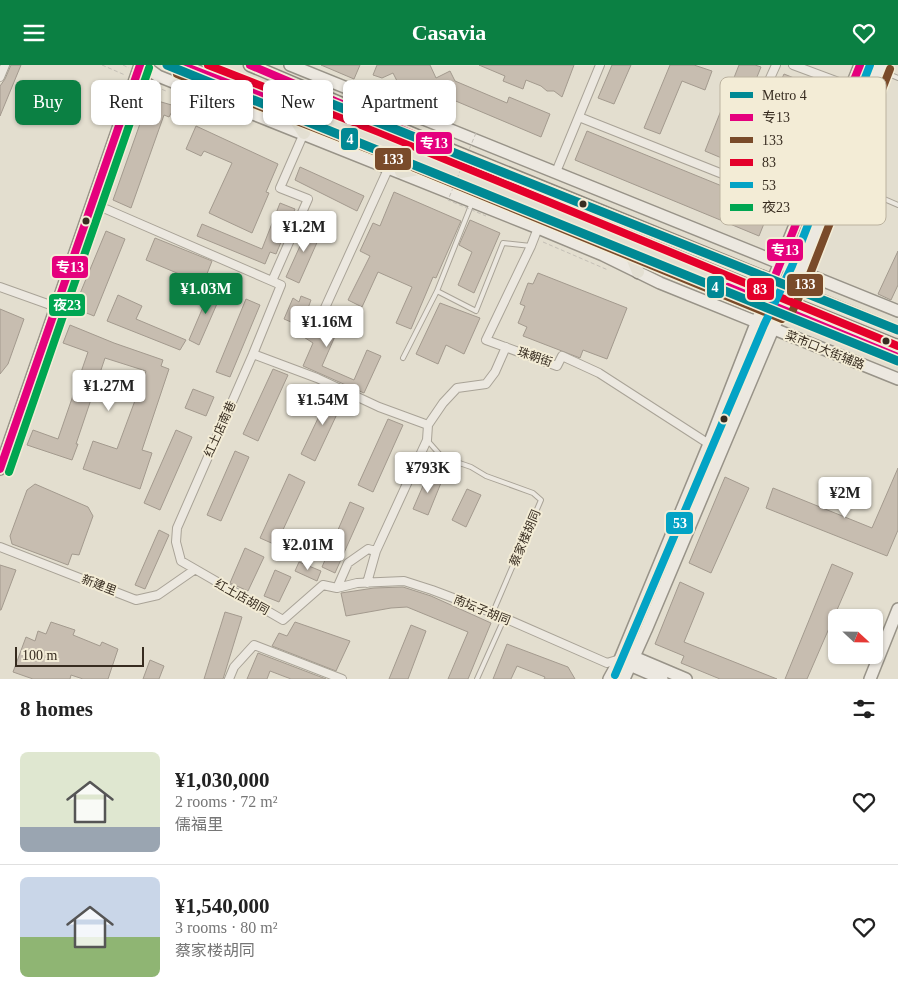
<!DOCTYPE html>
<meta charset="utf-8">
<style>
body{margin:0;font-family:"Times New Roman","Noto Sans SC",serif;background:#f2f2f2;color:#222;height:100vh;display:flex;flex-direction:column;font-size:19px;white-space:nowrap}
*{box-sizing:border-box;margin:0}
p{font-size:16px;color:#767676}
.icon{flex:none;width:28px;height:28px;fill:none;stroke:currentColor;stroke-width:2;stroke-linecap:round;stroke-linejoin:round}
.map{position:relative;height:614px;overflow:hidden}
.side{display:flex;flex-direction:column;background:#fff;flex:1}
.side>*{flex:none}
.hud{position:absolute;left:15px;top:15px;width:500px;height:45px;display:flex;gap:10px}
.needle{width:32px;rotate:112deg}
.buttons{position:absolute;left:828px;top:544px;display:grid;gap:10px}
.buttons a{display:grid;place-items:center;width:55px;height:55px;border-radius:8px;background:#fff;box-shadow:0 1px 4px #0004;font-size:25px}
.scale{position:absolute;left:15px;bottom:12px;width:129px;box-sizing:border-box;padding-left:5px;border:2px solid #372c20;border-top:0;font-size:14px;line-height:18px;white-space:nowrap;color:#372c20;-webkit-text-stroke:4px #f3ecd6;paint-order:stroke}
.price{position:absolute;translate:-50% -42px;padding:0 11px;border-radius:5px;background:#fff;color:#222;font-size:16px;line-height:32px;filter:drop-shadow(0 1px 2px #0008)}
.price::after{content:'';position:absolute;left:50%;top:30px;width:15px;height:11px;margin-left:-8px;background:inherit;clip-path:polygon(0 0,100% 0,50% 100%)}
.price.on{background:#0b8043;color:#fff}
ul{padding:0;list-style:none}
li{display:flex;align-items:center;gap:15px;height:125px;padding:0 20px}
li+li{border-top:1px solid #e0e0e0}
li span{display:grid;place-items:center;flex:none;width:140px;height:100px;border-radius:8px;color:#555}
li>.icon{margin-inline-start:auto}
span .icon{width:60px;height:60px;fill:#fffc;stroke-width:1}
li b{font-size:21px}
h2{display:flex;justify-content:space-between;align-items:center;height:60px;padding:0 20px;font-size:21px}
.chip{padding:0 18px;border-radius:8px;background:#fff;box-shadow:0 1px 4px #0004;font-size:18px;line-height:45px}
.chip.on{background:#0b8043;color:#fff}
header{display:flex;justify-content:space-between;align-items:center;height:65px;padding:0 20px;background:#0b8043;color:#fff;font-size:22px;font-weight:700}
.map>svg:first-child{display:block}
.building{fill:#c7bdb0;stroke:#a39a8e}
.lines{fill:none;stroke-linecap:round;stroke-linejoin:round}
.lane-casing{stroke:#a9a397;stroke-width:6}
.street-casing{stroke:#a9a397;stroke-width:10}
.secondary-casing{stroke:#989388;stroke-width:14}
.primary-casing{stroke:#8e897e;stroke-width:15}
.path{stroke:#c4bfb6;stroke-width:1;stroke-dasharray:4 2.5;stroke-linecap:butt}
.lane{stroke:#ece8e0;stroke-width:4}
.street{stroke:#ece8e0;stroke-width:8}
.secondary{stroke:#ece8e0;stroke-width:11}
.primary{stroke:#e3dfd2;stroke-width:12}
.path-bridge{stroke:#c4bfb6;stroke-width:1;stroke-dasharray:4 2.5;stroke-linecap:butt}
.bus-1-casing{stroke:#f3ecd6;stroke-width:11}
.bus-2-casing{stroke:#f3ecd6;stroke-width:11}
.bus-3-casing{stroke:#f3ecd6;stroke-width:11}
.bus-4-casing{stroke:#f3ecd6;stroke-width:11}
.bus-5-casing{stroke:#f3ecd6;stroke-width:11}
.bus-1{stroke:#e5007d;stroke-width:8}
.bus-2{stroke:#7a4b2a;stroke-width:8}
.bus-3{stroke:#e4002b;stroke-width:8}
.bus-4{stroke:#03a3c5;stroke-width:8}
.bus-5{stroke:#00a651;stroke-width:8}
.metro-1-casing{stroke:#f3ecd6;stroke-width:12}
.metro-1{stroke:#008994;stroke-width:9}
.bus-dot{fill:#372c20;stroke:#f3ecd6;stroke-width:2}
.labels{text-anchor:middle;stroke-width:4;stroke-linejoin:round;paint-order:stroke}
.street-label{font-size:12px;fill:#372c20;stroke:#f3ecd6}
.key{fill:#f3ecd6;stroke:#bbb29f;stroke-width:1}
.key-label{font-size:14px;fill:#372c20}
.line-badge{stroke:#f3ecd6;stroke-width:2}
.badge-label{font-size:14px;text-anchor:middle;font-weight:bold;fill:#fff}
</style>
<header><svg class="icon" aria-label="menu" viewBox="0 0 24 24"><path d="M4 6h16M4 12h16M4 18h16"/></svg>Casavia<svg class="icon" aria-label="heart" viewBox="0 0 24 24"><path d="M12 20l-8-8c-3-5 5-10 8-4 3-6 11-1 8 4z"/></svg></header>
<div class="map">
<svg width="898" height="614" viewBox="0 0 898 614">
<rect width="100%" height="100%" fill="#e3decf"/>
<path class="building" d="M11,0H21L0,51V21L5,14Z
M321,0H360L354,14Z
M377,0H430L436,13L450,6L455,16L507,38L509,32L550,49L541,72L451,34L440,39L434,26L421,32L413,16L400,22L393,8L382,13L373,10Z
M479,0H574L562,32L554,26H547L541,21L526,15L523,24L503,16L505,11Z
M612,0H631L614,39L598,33Z
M670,0H694L712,6L705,25L682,16L660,69L644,63Z
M739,0H755L761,2L724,94L705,86Z
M784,9L814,21L773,113L756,107L790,29L777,24Z
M151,34L175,41L169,52L164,50L131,143L113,135L142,53L152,56L157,44L149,40Z
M196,61L278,99L266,127L269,128L252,168L209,148L232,98L204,86L201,91L186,84Z
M587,66L771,141L759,171L575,95Z
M300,102L364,131L357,146L295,115Z
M394,127L461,156L436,213L433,212L411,264L396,258L412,222L378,207L362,242L348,235L370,191L360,186L373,158L380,161Z
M280,138L295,144L276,189L270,187L265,199L197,171L202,159L262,184Z
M470,155L500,168L474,228L458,220L472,187L459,180Z
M310,159L323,164L299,218L286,212Z
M106,166L125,174L94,251L74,243Z
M155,173L212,196L203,219L146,195Z
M898,186V220L891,235L878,229Z
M538,208L627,243L607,294L583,285L580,293L523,271L527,262L518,258L525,241L520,239L528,218L533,219Z
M212,221L223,225L199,280L189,275Z
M118,230L142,241L136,254L186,275L180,285L107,256Z
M301,231L311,235L304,254L336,269L322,301L354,315L367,285L381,291L364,328L303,301L313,278L296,267L298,260L284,254L293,233L299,237Z
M246,234L260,240L230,312L216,307Z
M440,238L480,253L464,289L446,280L438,299L416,289Z
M0,244L24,254L8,299L0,309Z
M70,260L114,278L163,295L161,301L169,304L142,385L152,388L140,424L83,404L93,376L117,384L146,306L105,293L76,379H78L72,395L27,380L33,365L58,374L88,287L63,278Z
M273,304L288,310L258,376L243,369Z
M193,324L214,332L206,351L185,343Z
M331,326L345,332L315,396L301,389Z
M388,354L403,360L373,427L358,420Z
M176,365L192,372L160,445L144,438Z
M235,386L249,392L221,456L207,450Z
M898,403V465L887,491L766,443L773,423L872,463Z
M429,407L443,413L428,450L413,444Z
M289,409L305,417L276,480L260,473Z
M725,412L749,423L711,508L689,498Z
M35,419L88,442L93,451L79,490L72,489L68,500L12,479L10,471L27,425Z
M467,424L481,430L466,462L452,455Z
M350,437L364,443L335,508L322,502Z
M159,465L169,470L145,524L135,520Z
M245,483L264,492L248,526L230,518Z
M299,497L321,506L317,516L295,506Z
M832,499L853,508L807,614H785Z
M0,500L16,505L1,545H0Z
M275,505L291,512L279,537L264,531Z
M680,517L704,528L684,577L777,614H720L681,598L684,591L655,579Z
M403,522L431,531L491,558L468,614H448L468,567L407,542L391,543L346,551L341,528L374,523Z
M225,547L242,552L223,614H204Z
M51,557L75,565L73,570L100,581L102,577L118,584L108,614H83L71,610L70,614H33L13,607L26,572L35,576L38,566L46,569Z
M295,557L350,576L336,606L272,581L279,568L287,571Z
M411,560L426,566L408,614H389Z
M507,579L568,602L575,614H544L545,612L517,601L511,614H493Z
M258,588L326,614H291L270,606L267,614H247Z
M150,595L164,601L159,614H143Z"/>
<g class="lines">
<defs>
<path id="lane" d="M879,5L898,13
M838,114L898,140
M437,226L476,246L503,178L531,181
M403,293L437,226L472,138
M427,375L442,392L471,402L486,411L533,428L541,435L493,547
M477,614L504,554"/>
<path id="street" d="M793,0L852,22
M0,12L5,0
M758,40L776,0
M579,52L803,141
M556,107L600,0
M92,138L281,220L253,289L177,463L176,477L181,496L283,555L323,520L337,523L348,498L368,484L376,486
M538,163L531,181L486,275L557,301L562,291L599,308L709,379
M272,216L308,134L280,123L304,68
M0,222L56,242
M319,256L389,102
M253,289L317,313L379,342L428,360
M0,482L136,535L158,530L194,505
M367,518L376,486L427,375L428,360L443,338L457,323L486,319L495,307L506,282
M337,523L357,518L404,516L432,525L493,548L607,598L620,594
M229,614L234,602L254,580L342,614"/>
<path id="secondary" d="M143,0L158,11L538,163L603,190L660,218L898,314
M290,0L898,246
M0,404L140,0
M626,593L634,592L686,614
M625,598L662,614
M609,614L620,594L709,379L780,197L860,0
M624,614L646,565L773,264L801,205L881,0
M870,614L898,544"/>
<path id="primary" d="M181,0L375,76L898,292
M250,0L443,82L898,267
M286,40L304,68
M401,107L436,101
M627,180L638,207"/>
</defs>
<use href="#lane" class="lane-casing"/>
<use href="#street" class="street-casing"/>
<use href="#secondary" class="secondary-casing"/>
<use href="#primary" class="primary-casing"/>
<path class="path" d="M102,0L125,10
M123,0L129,3
M156,22L166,26
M543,177L608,205"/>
<use href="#lane" class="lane"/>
<use href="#street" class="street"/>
<use href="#secondary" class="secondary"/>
<use href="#primary" class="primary"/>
<path class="path-bridge" d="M476,68L448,135L486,151"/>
<defs>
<path id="bus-1" d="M181,0L282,39
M250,0L443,82L773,216L860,0
M728,222L898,292
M0,404L140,0"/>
<path id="bus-2" d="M177,9L371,85L782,254L791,249L810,209L890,4"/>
<path id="bus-3" d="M208,0L379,67L898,281"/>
<path id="bus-4" d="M615,610L764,260L792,201L870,0"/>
<path id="bus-5" d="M9,407L149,3"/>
</defs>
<use href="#bus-1" class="bus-1-casing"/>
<use href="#bus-2" class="bus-2-casing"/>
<use href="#bus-3" class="bus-3-casing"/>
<use href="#bus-4" class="bus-4-casing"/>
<use href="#bus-5" class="bus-5-casing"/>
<use href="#bus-1" class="bus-1"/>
<use href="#bus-2" class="bus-2"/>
<use href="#bus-3" class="bus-3"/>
<use href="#bus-4" class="bus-4"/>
<use href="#bus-5" class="bus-5"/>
<defs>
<path id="metro-1" d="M167,0L898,296
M302,27L898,265"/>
</defs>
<use href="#metro-1" class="metro-1-casing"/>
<use href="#metro-1" class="metro-1"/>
</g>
<g class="bus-dot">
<circle cx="583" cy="139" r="4.5"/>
<circle cx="86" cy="156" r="4.5"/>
<circle cx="886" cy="276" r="4.5"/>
<circle cx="724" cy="354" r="4.5"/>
</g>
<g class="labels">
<g class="street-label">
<text transform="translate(825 285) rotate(22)" y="4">菜市口大街辅路</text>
<text transform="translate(535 292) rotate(19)" y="4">珠朝街</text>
<text transform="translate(220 364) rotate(-66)" y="4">红土店南巷</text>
<text transform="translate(525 473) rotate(-67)" y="4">蔡家楼胡同</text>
<text transform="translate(99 520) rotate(21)" y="4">新建里</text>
<text transform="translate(242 532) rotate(29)" y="4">红土店胡同</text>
<text transform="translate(482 545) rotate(22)" y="4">南坛子胡同</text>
</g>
</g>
<rect x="720" y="12" width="166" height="148" rx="8" class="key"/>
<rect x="730" y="27" width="23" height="6" fill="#008994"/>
<rect x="730" y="49" width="23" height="7" fill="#e5007d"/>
<rect x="730" y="72" width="23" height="6" fill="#7a4b2a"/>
<rect x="730" y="94" width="23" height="7" fill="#e4002b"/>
<rect x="730" y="117" width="23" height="6" fill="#03a3c5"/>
<rect x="730" y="139" width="23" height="7" fill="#00a651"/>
<g class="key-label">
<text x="762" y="35">Metro 4</text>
<text x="762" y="57">专13</text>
<text x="762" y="80">133</text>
<text x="762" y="102">83</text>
<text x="762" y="125">53</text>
<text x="762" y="147">夜23</text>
</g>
<g class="line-badge">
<rect x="340" y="62" width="19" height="24" rx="5" fill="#008994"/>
<rect x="415" y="66" width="38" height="24" rx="5" fill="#e5007d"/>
<rect x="374" y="82" width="38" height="24" rx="5" fill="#7a4b2a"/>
<rect x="766" y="173" width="38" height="24" rx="5" fill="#e5007d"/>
<rect x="51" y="190" width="38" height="24" rx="5" fill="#e5007d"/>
<rect x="786" y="208" width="38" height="24" rx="5" fill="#7a4b2a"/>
<rect x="706" y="210" width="19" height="24" rx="5" fill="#008994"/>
<rect x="746" y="212" width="29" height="24" rx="5" fill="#e4002b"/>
<rect x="48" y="228" width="38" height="24" rx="5" fill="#00a651"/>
<rect x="665" y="446" width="29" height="24" rx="5" fill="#03a3c5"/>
</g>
<g class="badge-label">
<text x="350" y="79">4</text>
<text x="434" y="83">专13</text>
<text x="393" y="99">133</text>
<text x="785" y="190">专13</text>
<text x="70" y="207">专13</text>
<text x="805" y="224">133</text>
<text x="715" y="227">4</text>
<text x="760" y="229">83</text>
<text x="67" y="245">夜23</text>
<text x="680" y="463">53</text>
</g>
</svg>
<div class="buttons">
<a><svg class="needle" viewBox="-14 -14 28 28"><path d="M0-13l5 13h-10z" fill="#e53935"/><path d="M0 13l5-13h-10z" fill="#767676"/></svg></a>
</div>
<div class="scale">100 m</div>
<b class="price" style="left:304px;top:188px">¥1.2M</b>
<b class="price on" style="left:206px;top:250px">¥1.03M</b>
<b class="price" style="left:327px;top:283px">¥1.16M</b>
<b class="price" style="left:109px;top:347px">¥1.27M</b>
<b class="price" style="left:323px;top:361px">¥1.54M</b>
<b class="price" style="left:428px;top:429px">¥793K</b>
<b class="price" style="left:845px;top:454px">¥2M</b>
<b class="price" style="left:308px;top:506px">¥2.01M</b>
<div class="hud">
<a class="chip on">Buy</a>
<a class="chip">Rent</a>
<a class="chip">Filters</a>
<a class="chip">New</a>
<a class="chip">Apartment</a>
</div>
</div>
<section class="side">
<h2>8 homes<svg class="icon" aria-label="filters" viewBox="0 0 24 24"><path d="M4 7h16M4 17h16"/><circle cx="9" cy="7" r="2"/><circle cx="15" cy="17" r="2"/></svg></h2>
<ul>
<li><span style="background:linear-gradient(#dfe7d0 75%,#9aa5b1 0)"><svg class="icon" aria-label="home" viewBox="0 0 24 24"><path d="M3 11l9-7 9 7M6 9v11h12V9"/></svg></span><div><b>¥1,030,000</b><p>2 rooms · 72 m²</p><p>儒福里</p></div><svg class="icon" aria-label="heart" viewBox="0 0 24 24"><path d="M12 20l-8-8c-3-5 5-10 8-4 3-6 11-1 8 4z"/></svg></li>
<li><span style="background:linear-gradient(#c9d6e8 60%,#8fb573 0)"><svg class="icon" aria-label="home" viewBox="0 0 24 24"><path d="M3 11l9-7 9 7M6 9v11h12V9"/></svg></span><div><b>¥1,540,000</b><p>3 rooms · 80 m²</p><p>蔡家楼胡同</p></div><svg class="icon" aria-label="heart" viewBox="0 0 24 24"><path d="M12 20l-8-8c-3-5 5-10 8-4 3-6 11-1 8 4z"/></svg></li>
</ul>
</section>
